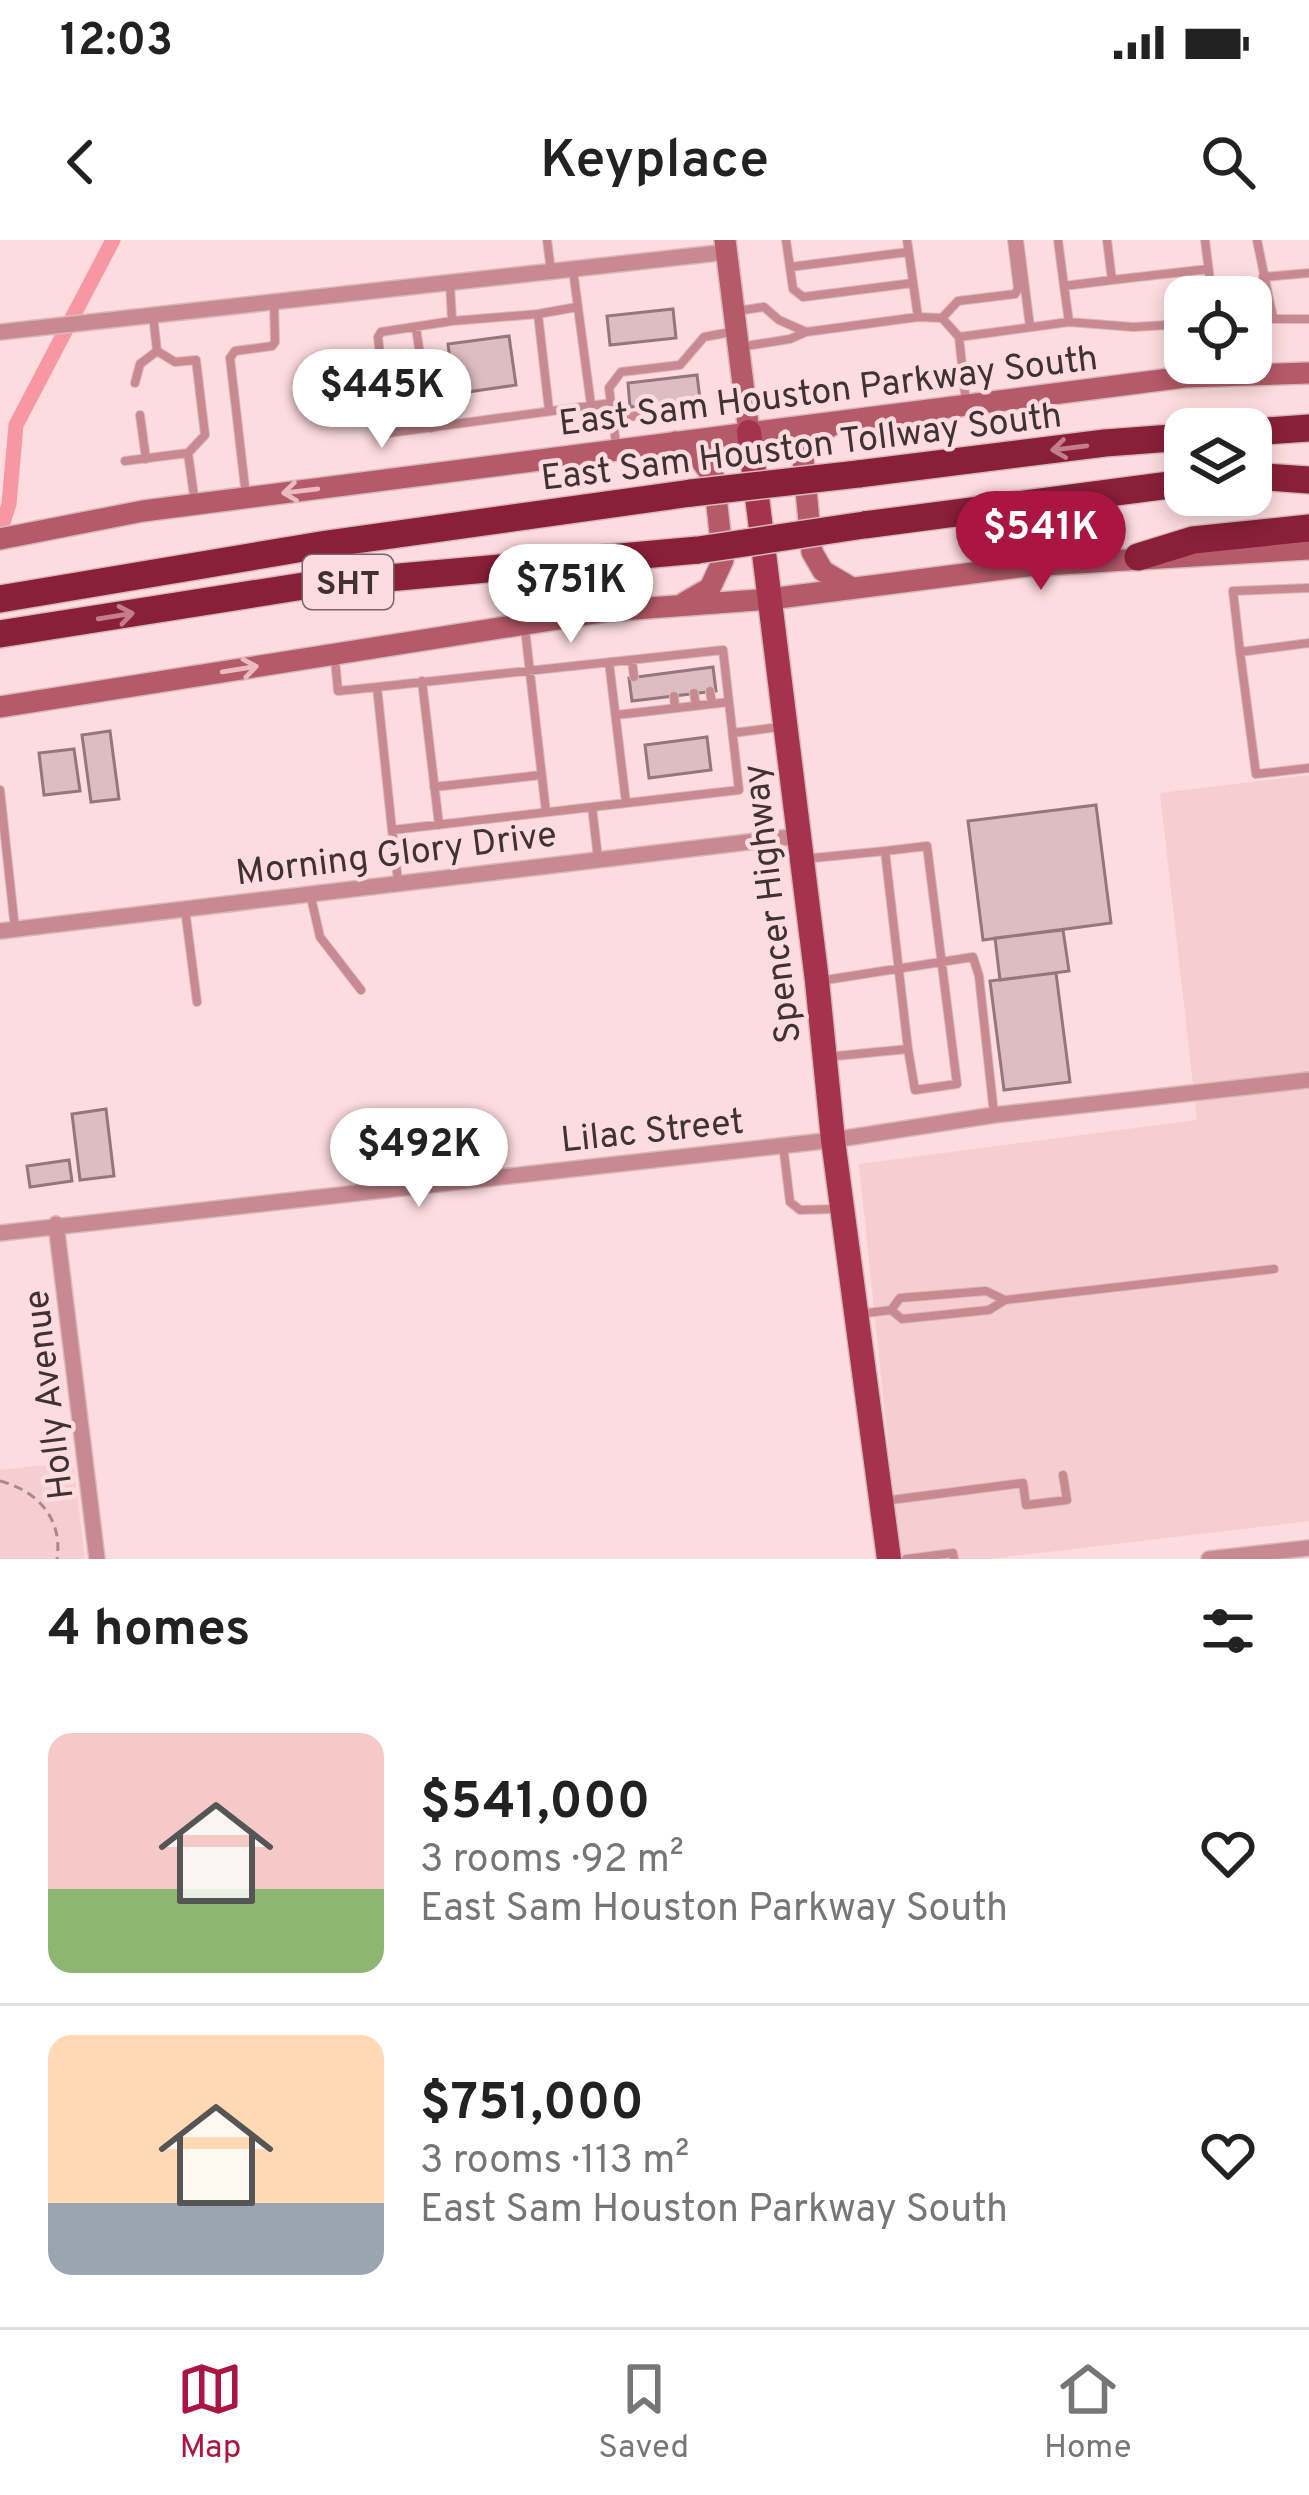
<!DOCTYPE html>
<meta charset="utf-8">
<style>
body{margin:0;font-family:Overpass,sans-serif;background:#f2f2f2;color:#222;height:100vh;display:flex;flex-direction:column;font-size:45px;white-space:nowrap}
*{box-sizing:border-box;margin:0}
p{font-size:39px;color:#767676}
.icon{flex:none;width:66px;height:66px;fill:none;stroke:currentColor;stroke-width:2;stroke-linecap:round;stroke-linejoin:round}
.map{position:relative;height:1319px;overflow:hidden}
.sheet{display:flex;flex-direction:column;background:#fff;flex:1}
.sheet>*{flex:none}
.fabs{position:absolute;left:1164px;top:36px;display:grid;gap:24px}
.fabs a{display:grid;place-items:center;width:108px;height:108px;border-radius:24px;background:#fff;box-shadow:0 6px 18px #0003;font-size:60px}
.price{position:absolute;translate:-50% -102px;padding:0 27px;border-radius:42px;background:#fff;color:#222;font-size:39px;line-height:78px;filter:drop-shadow(0 3px 6px #0008)}
.price::after{content:'';position:absolute;left:50%;top:72px;width:36px;height:27px;margin-left:-18px;background:inherit;clip-path:polygon(0 0,100% 0,50% 100%)}
.price.active{background:#aa1542;color:#fff}
ul{padding:0;list-style:none}
li{display:flex;align-items:center;gap:36px;height:300px;padding:0 48px}
li+li{border-top:3px solid #e0e0e0}
li span{display:grid;place-items:center;flex:none;width:336px;height:240px;border-radius:24px;color:#555}
li>.icon{margin-inline-start:auto}
span .icon{width:144px;height:144px;fill:#fffc;stroke-width:1}
li b{font-size:51px}
h2{display:flex;justify-content:space-between;align-items:center;height:144px;padding:0 48px;font-size:51px}
.status{display:flex;justify-content:space-between;align-items:center;height:84px;padding:0 60px;background:#fff;direction:ltr}
.status svg{height:33px;fill:currentColor}
header{display:flex;justify-content:space-between;align-items:center;height:156px;padding:0 48px;background:#fff;font-size:54px;font-weight:600}
.dock{display:flex;justify-content:space-around;align-items:center;height:168px;border-top:3px solid #e0e0e0;background:#fff;font-size:33px;color:#767676}
.dock a{display:grid;justify-items:center;gap:6px}
.dock .active{color:#aa1542}
.map>svg:first-child{display:block}
.built{fill:#f6cdd1}
.lines{fill:none;stroke-linecap:round;stroke-linejoin:round}
.canal{stroke:#f797a3;stroke-width:15}
.building{fill:#ddbdc0;stroke:#94777a;stroke-width:3}
.service-casing{stroke:#d7b9bc;stroke-width:10}
.minor-casing{stroke:#d7b9bc;stroke-width:18}
.secondary-casing{stroke:#d7b9bc;stroke-width:24}
.primary-casing{stroke:#d7b9bc;stroke-width:27}
.motorway-casing{stroke:#d7b9bc;stroke-width:30}
.path{stroke:#a38b8d;stroke-width:3;stroke-dasharray:9 6;stroke-linecap:butt}
.service{stroke:#c98990;stroke-width:8}
.minor{stroke:#c98990;stroke-width:15}
.secondary{stroke:#b55a68;stroke-width:21}
.primary{stroke:#a5334b;stroke-width:24}
.motorway{stroke:#891f39;stroke-width:27}
.motorway-bridge-casing{stroke:#d7b9bc;stroke-width:30;stroke-linecap:butt}
.motorway-bridge{stroke:#891f39;stroke-width:27}
.oneway{stroke:#c37d8c}
.oneway2{stroke:#ebbbc0}
.labels{text-anchor:middle;stroke-width:9;stroke-linejoin:round;paint-order:stroke}
.shield{fill:#fddbde;stroke:#786566;stroke-width:3}
.shield-label{font-size:33px;font-weight:bold;fill:#3f3233}
.street-label{font-size:36px;fill:#3f3233;stroke:#fddbde}
</style>
<div class="status"><b>12:03</b><svg viewBox="0 0 49 12"><path d="M0 12V9h3v3zM5 12V6h3v6zM10 12V3h3v9zM15 12V0h3v12zM26 1h20v11H26zM47 4h2v5h-2z"/></svg></div>
<header><svg class="icon" aria-label="back" viewBox="0 0 24 24"><path d="M15 5l-7 7 7 7"/></svg>Keyplace<svg class="icon" aria-label="search" viewBox="0 0 24 24"><circle cx="10" cy="10" r="6"/><path d="M15 15l6 6"/></svg></header>
<div class="map">
<svg width="1309" height="1319" viewBox="0 0 1309 1319">
<rect width="100%" height="100%" fill="#fddbde"/>
<path class="built" d="M1309,535V1281L989,1319H900L859,924L1197,880L1160,553Z
M73,1222L85,1319H0V1230Z"/>
<g class="lines">
<path class="canal" d="M0,292L9,264L16,185L113,0"/>
</g>
<path class="building" d="M673,69L676,98L610,105L607,76Z
M509,96L516,145L454,154L448,104Z
M697,135L700,159L630,167L628,143Z
M713,427L716,451L632,461L629,438Z
M110,491L119,559L91,562L82,495Z
M707,497L711,530L649,538L645,505Z
M74,509L80,551L44,555L39,513Z
M1096,565L1111,683L983,700L968,581Z
M1063,690L1069,731L1000,740L995,698Z
M1056,733L1070,842L1004,850L990,741Z
M106,869L114,936L80,940L72,874Z
M69,920L72,941L30,947L27,926Z"/>
<g class="lines">
<defs>
<path id="service" d="M547,0L551,31
M786,0L793,49L803,57L913,43
M907,0L918,77
M1019,0L1030,87
M1058,0L1064,46L1112,40
M1107,0L1112,40L1208,29
M1205,0L1212,57
M1257,0L1273,78
M790,27L908,12
M573,30L591,165
M1263,37L1309,33
M450,43L452,81L381,92L378,97L389,193L611,163
M1064,46L1069,82
M737,71L764,67L779,80L804,91
M538,74L577,67
M153,75L157,111L175,122L196,120L205,195L188,213
M942,78L958,61L1015,54L1018,49L1012,0
M1251,79H1309
M452,81L538,74L549,170
M416,88L431,188
M959,97L1069,82L1133,87L1185,84
M740,107L790,99L806,92L918,77L942,78L959,97L966,163
M135,143L140,124L157,111
M140,175L146,219
M613,179L695,168
M616,204L609,148L621,132L680,125L704,97L731,92
M125,221L188,213L195,263
M246,256L230,118L235,111L272,106L275,102L274,62
M1309,348L1233,351L1240,412L1309,403
M525,389L546,572
M1240,412L1256,534L1309,528
M335,420L338,451L377,447L392,590
M632,420L634,437
M609,422L626,563
M422,441L439,585
M377,447L723,410L739,550L592,567
M710,451L712,464
M694,453L696,466
M674,456L675,468
M616,475L729,462
M733,493L779,487
M434,547L541,535
M0,550L15,689
M885,611L927,606L957,844L915,850L908,809
M803,619L885,611L908,809L826,817
M398,641L392,590L592,567L598,618
M310,653L320,697L361,750
M185,669L197,762
M819,741L973,717L979,736L994,874
M783,905L790,962L800,970L835,969
M891,1070L902,1079L989,1070L1005,1060L1274,1029
M859,1074L891,1070L900,1058L986,1051L1005,1060
M883,1261L1023,1243L1026,1265L1067,1260L1063,1235
M906,1319L953,1313L954,1319"/>
<path id="minor" d="M0,92L727,12
M0,691L799,596
M56,984L97,1319
M0,993L833,900L994,875L1309,840
M1209,1319L1309,1308"/>
<path id="secondary" d="M725,0L749,192
M832,185L811,199L803,219L812,312L823,331L852,348
M675,202L699,218L714,238L723,320L710,348L684,363
M0,299L143,271L1185,137L1309,133
M0,467L608,371L770,359L1027,326L1309,309"/>
<path id="primary" d="M749,192L817,741L833,900L889,1319"/>
<path id="motorway" d="M1251,192L1309,188
M858,234L1105,203L1185,197
M1251,236L1309,240
M864,285L1185,243
M1138,317L1193,300L1309,288
M0,359L327,304L691,253
M0,394L310,345L698,310"/>
</defs>
<use href="#service" class="service-casing"/>
<use href="#minor" class="minor-casing"/>
<use href="#secondary" class="secondary-casing"/>
<use href="#primary" class="primary-casing"/>
<use href="#motorway" class="motorway-casing"/>
<path class="path" d="M0,1241C38,1251 63,1279 57,1319"/>
<use href="#service" class="service"/>
<use href="#minor" class="minor"/>
<use href="#secondary" class="secondary"/>
<use href="#primary" class="primary"/>
<use href="#motorway" class="motorway"/>
<defs>
<path id="motorway-bridge" d="M691,253L858,234
M698,310L864,285"/>
</defs>
<use href="#motorway-bridge" class="motorway-bridge-casing"/>
<use href="#motorway-bridge" class="motorway-bridge"/>
</g>
<defs><path id="oneway-shaft" d="M-6 0H5M1.5-3L5.5 0L1.5 3" fill="none" stroke-width="1.6" stroke-linecap="round" stroke-linejoin="round" transform="scale(3)"/></defs>
<g class="oneway">
<use href="#oneway-shaft" transform="translate(1069 208) rotate(173)"/>
<use href="#oneway-shaft" transform="translate(116 376) rotate(-9)"/>
</g>
<g class="oneway2">
<use href="#oneway-shaft" transform="translate(300 251) rotate(173)"/>
<use href="#oneway-shaft" transform="translate(240 429) rotate(-9)"/>
</g>
<g class="labels">
<rect class="shield" x="303" y="315" width="90" height="54" rx="9"/>
<g class="shield-label">
<text x="348" y="354">SHT</text>
</g>
<g class="street-label">
<text transform="translate(828 149) rotate(-7)" y="13">East Sam Houston Parkway South</text>
<text transform="translate(801 205) rotate(-7)" y="13">East Sam Houston Tollway South</text>
<text transform="translate(396 612) rotate(-7)" y="13">Morning Glory Drive</text>
<text transform="translate(770 664) rotate(-97)" y="13">Spencer Highway</text>
<text transform="translate(652 889) rotate(-6)" y="13">Lilac Street</text>
<text transform="translate(47 1155) rotate(-97)" y="13">Holly Avenue</text>
</g>
</g>
</svg>
<div class="fabs">
<a><svg class="icon" aria-label="locate" viewBox="0 0 24 24"><circle cx="12" cy="12" r="6"/><path d="M12 2v4M12 18v4M2 12h4M18 12h4"/></svg></a>
<a><svg class="icon" aria-label="layers" viewBox="0 0 24 24"><path d="M12 4l9 5-9 5-9-5zM3 14l9 5 9-5"/></svg></a>
</div>
<b class="price" style="left:382px;top:211px">$445K</b>
<b class="price active" style="left:1041px;top:353px">$541K</b>
<b class="price" style="left:571px;top:406px">$751K</b>
<b class="price" style="left:419px;top:970px">$492K</b>
</div>
<section class="sheet">
<h2>4 homes<svg class="icon" aria-label="filters" viewBox="0 0 24 24"><path d="M4 7h16M4 17h16"/><circle cx="9" cy="7" r="2"/><circle cx="15" cy="17" r="2"/></svg></h2>
<ul>
<li><span style="background:linear-gradient(#f6c9c9 65%,#8fb573 0)"><svg class="icon" aria-label="home" viewBox="0 0 24 24"><path d="M3 11l9-7 9 7M6 9v11h12V9"/></svg></span><div><b>$541,000</b><p>3 rooms · 92 m²</p><p>East Sam Houston Parkway South</p></div><svg class="icon" aria-label="heart" viewBox="0 0 24 24"><path d="M12 20l-8-8c-3-5 5-10 8-4 3-6 11-1 8 4z"/></svg></li>
<li><span style="background:linear-gradient(#ffd9b3 70%,#9aa5b1 0)"><svg class="icon" aria-label="home" viewBox="0 0 24 24"><path d="M3 11l9-7 9 7M6 9v11h12V9"/></svg></span><div><b>$751,000</b><p>3 rooms · 113 m²</p><p>East Sam Houston Parkway South</p></div><svg class="icon" aria-label="heart" viewBox="0 0 24 24"><path d="M12 20l-8-8c-3-5 5-10 8-4 3-6 11-1 8 4z"/></svg></li>
</ul>
</section>
<nav class="dock">
<a class="active"><svg class="icon" aria-label="map" viewBox="0 0 24 24"><path d="M3 6l6-2 6 2 6-2v14l-6 2-6-2-6 2zM9 4v14M15 6v14"/></svg>Map</a>
<a><svg class="icon" aria-label="saved" viewBox="0 0 24 24"><path d="M7 4h10v16l-5-4-5 4z"/></svg>Saved</a>
<a><svg class="icon" aria-label="home" viewBox="0 0 24 24"><path d="M3 11l9-7 9 7M6 9v11h12V9"/></svg>Home</a>
</nav>
